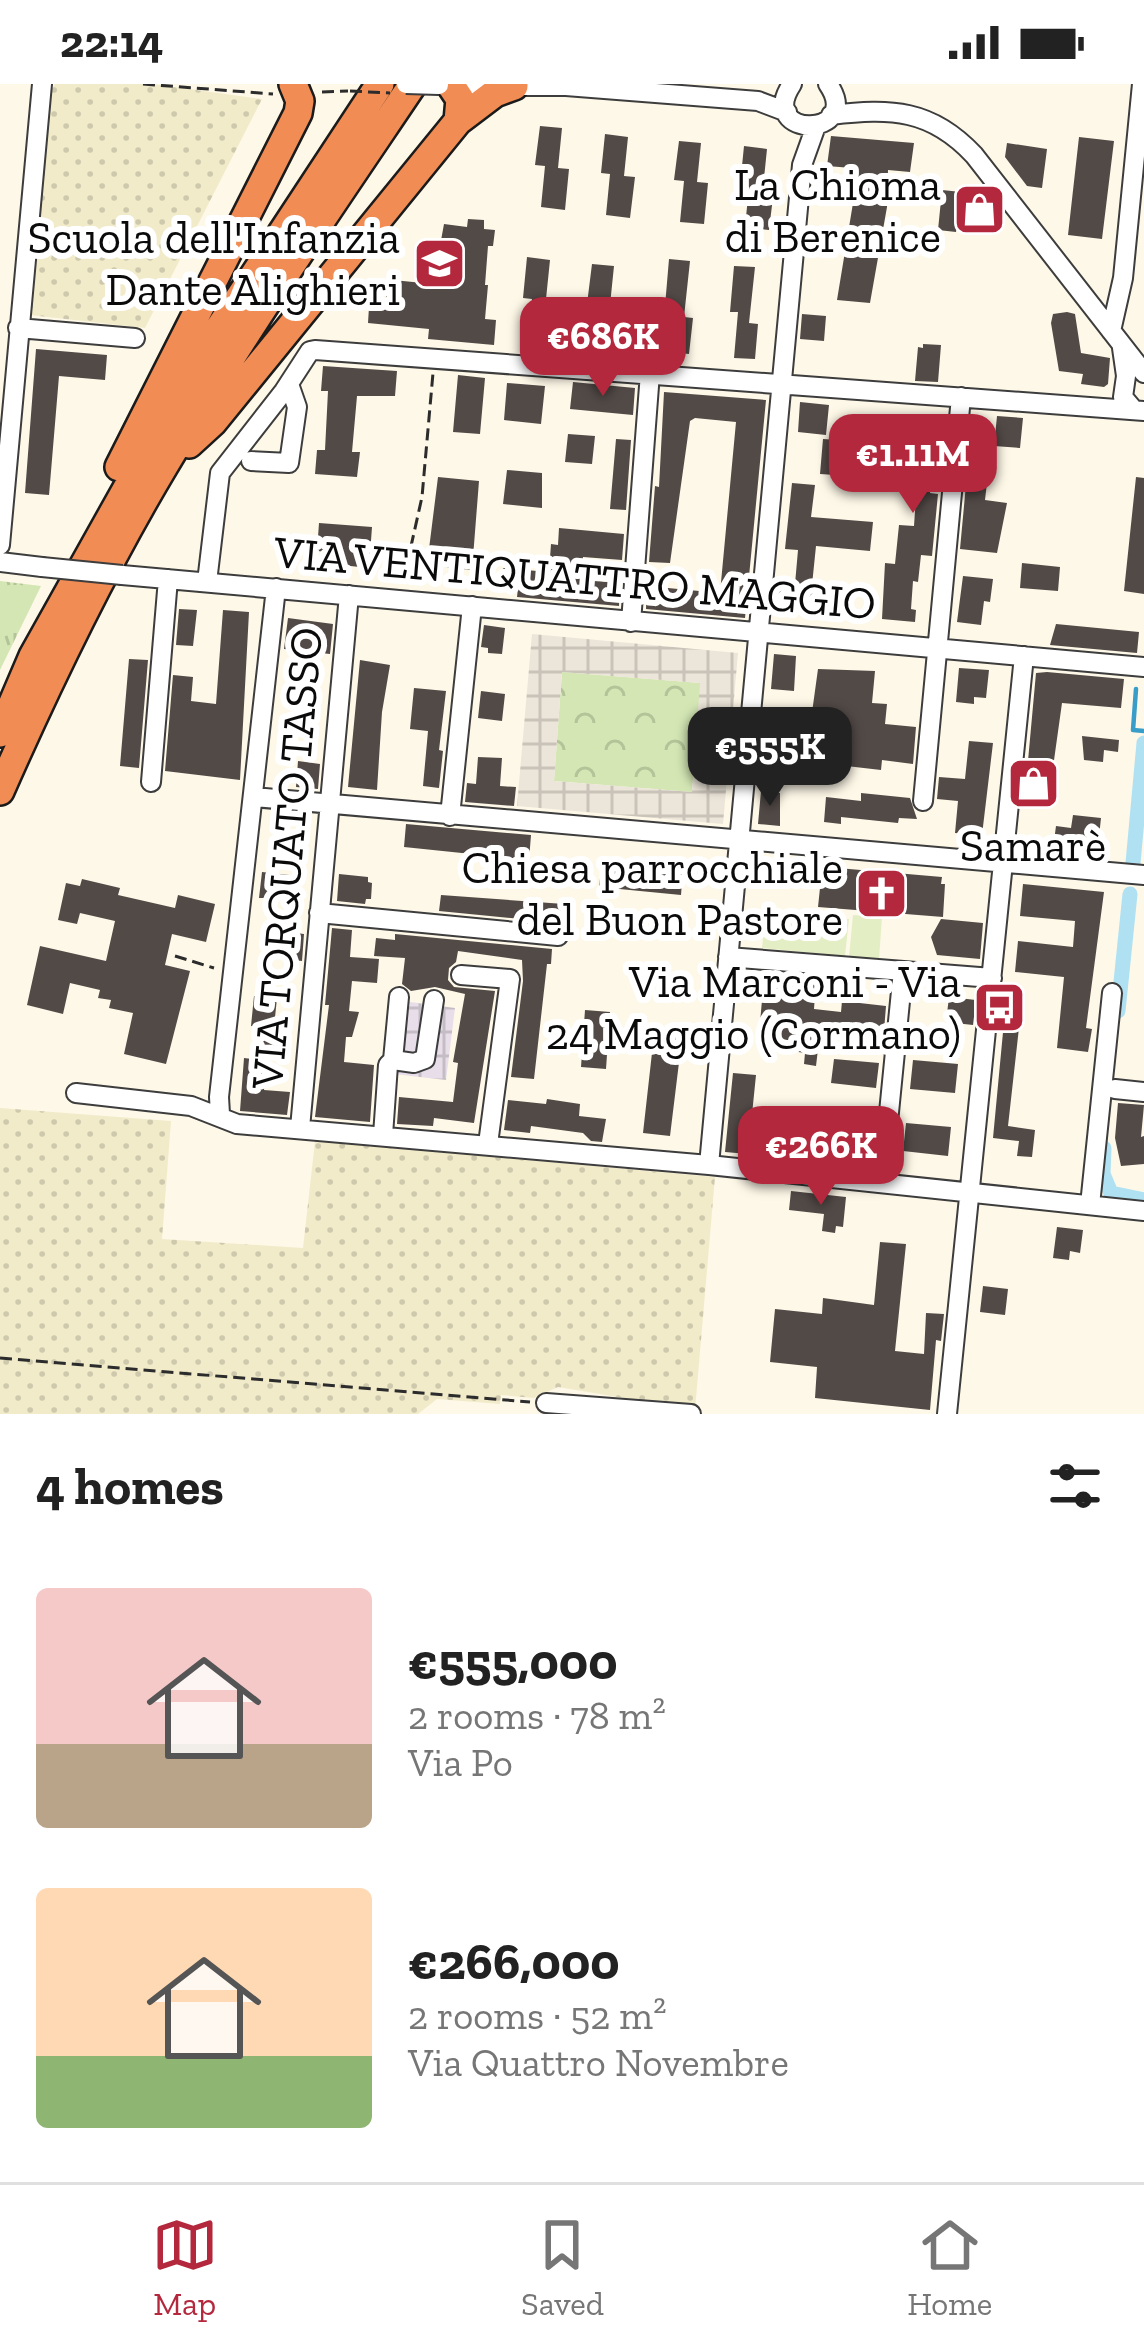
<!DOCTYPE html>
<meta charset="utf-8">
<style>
body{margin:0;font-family:"Zilla Slab",serif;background:#f2f2f2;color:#222;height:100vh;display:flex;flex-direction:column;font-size:45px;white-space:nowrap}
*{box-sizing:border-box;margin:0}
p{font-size:39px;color:#767676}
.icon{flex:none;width:66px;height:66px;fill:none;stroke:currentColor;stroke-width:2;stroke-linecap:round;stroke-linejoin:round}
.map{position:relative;height:1330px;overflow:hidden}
.sheet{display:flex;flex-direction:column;background:#fff;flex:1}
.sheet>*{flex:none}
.price{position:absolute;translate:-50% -102px;padding:0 27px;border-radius:24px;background:#b4283d;color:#fff;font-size:39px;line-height:78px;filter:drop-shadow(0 3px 6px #0008)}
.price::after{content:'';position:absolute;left:50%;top:72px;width:36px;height:27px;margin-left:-18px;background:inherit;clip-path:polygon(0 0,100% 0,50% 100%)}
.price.current{background:#222;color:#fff}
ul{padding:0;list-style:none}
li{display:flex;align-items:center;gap:36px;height:300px;padding:0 36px}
li span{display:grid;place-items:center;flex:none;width:336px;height:240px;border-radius:12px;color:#555}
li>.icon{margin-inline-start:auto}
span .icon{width:144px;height:144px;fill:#fffc;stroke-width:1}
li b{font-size:51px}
h2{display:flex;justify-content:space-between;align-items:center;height:144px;padding:0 36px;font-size:51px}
.status{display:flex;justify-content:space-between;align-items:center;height:84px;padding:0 60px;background:#fff;direction:ltr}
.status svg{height:33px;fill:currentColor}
.menu{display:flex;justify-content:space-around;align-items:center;height:168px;border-top:3px solid #e0e0e0;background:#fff;font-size:33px;color:#767676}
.menu a{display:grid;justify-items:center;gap:6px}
.menu .current{color:#b4283d}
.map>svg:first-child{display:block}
.industrial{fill:url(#industrial-grid)}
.farmland{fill:url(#farmland-dots)}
.grass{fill:url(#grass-tufts)}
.park{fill:url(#park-crowns)}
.pitch{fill:#e4eec5}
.plaza{fill:url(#plaza-grid);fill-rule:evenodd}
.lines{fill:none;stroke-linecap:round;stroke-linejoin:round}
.stream{stroke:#389dc8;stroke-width:4.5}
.canal{stroke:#afe1f3;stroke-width:15}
.building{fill:#524a47}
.minor-casing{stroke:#3d3d3d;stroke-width:22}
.highway-casing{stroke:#1b1b1b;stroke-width:32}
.path{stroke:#2c2c2c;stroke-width:3;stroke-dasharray:12 6;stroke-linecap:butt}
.minor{stroke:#fff;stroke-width:18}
.highway{stroke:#f08c54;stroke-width:27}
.minor-bridge-casing{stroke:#3d3d3d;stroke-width:22;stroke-linecap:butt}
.path-bridge{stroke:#2c2c2c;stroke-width:3;stroke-dasharray:12 6;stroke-linecap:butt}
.minor-bridge{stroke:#fff;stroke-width:18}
.labels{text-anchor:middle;stroke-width:12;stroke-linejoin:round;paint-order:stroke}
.poi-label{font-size:45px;fill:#0a0a0a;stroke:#fff;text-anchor:end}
.street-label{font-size:45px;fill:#0a0a0a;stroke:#fff}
</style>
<div class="status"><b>22:14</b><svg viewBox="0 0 49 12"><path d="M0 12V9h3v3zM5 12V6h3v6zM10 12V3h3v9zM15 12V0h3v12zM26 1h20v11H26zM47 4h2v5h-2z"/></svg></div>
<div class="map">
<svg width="1144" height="1330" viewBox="0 0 1144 1330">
<defs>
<pattern id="industrial-grid" width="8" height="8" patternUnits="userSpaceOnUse" patternTransform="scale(3)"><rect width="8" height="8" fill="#e7dee9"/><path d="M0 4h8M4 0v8" fill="none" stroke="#c5bdc6"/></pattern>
<pattern id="farmland-dots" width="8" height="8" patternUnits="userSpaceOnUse" patternTransform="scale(3)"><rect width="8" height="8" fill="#f2ebca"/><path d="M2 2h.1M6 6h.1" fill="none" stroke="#cec8ac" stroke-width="1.8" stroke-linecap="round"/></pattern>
<pattern id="grass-tufts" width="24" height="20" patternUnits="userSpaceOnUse" patternTransform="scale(3)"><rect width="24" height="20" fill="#d3e6b4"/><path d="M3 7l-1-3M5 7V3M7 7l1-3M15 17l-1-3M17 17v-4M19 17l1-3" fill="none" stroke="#b4c499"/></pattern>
<pattern id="park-crowns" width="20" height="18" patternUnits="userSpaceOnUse" patternTransform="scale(3)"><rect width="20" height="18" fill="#d3e6b4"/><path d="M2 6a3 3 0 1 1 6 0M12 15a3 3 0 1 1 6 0" fill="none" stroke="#b4c499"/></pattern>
<pattern id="plaza-grid" width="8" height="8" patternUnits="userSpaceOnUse" patternTransform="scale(3)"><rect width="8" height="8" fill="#ece5d9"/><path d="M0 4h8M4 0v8" fill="none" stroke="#c9c3b9"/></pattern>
</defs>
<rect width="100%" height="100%" fill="#fef8e8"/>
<path class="industrial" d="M395,916L455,924L446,996L385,989Z"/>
<path class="farmland" d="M55,0H153L262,15L145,244L30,231L51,6Z
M0,1024L171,1037L162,1155L303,1164L315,1057L715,1093L695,1326L558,1303L534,1314L501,1311L500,1320L437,1315L418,1330H0Z"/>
<path class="grass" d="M0,497L41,502L0,586Z"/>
<path class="park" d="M562,588L701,599L692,708L554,697Z"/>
<path class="pitch" d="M766,827L849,835L845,872L762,864Z
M853,831L882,833L879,876L849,873Z"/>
<path class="plaza" d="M532,550L738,569L723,740L517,722ZM562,588L700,599L692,708L554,697Z"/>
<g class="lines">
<path class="stream" d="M1136,605L1133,646L1144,647"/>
<path class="canal" d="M1133,779L1144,659
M1118,927L1130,810
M1104,1064L1103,1090L1111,1109L1144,1116"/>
</g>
<path class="building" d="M540,42L562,44L558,84L569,85L565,126L541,123L545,82L535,81Z
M605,50L628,53L624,92L635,93L630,134L606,131L610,90L601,89Z
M831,52L914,59L910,88L888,86L887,123L870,219L837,216L854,113L850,111L852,84L827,82Z
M1079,53L1114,57L1102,155L1068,151Z
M679,57L701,59L697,98L708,99L704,140L680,138L684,97L674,96Z
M1007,59L1047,65L1042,104L1027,102L1005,73Z
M744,62L767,65L763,104L774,105L769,146L745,143L749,103L740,102Z
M942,106L961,108L956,148L938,146Z
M468,135L484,136V145L495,146L493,162H488L485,201H488L485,235L496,236L494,261L428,255L429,245L368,239L369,223L385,225L387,200H392L393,196L433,200L444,140L467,143Z
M527,173L550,176L546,215L556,216L552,257L528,254L532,215L523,214Z
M669,175L690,177L684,233L693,234L689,270L669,268L673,222H665Z
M592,180L614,182L610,221L621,222L616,263L593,261L597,221L587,220Z
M734,182L755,183L749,239L758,240L755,275L734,274L738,228H730Z
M1067,228L1075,230L1081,269L1110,274L1108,300L1104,303L1081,300L1083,290L1059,287L1051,239L1053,230Z
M802,230L826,232L824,257L800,255Z
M923,260L941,261L938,298L915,297L918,263L923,264Z
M36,265L107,271L105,296L59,292L49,411L25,409Z
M323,282L397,287L395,312H357L352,368H360L357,393L315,390L317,366H325L328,307H321Z
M458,291L485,294L480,350L453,348Z
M573,298L635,304L633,331L570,325Z
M507,299L545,302L541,340L504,336Z
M664,308L766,316L745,534L646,525L647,502L720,509L736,338L695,334L690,337L670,479L649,478L655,402L659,403Z
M800,318L829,321L826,351L798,348Z
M997,332L1023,334L1020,364L994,362Z
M894,335L945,342L942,369L935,368L930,409L938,410L932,472L921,471L918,498L913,497L911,525L916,526L915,538L882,535L885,479L895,480L899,441L914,442L917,398L904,396L906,386L901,385L904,364L892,363Z
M568,350L595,352L592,380L565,378Z
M616,355L631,356L626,426L610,425Z
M823,355L838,356L835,391L820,390Z
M968,379L989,381L985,416L1007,419L997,469L960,465Z
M507,386L542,389V424L503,420Z
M438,393L479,397L472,486L427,481Z
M1136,393L1144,394V510L1124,507Z
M792,399L815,401L811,433L873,438L870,467L816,462L812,501L821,502L819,523L777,521L779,499L795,500L798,466L785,465Z
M319,439L372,443L369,484L341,481L342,469L317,467Z
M559,444L624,450L622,476L583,473L581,496L620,499L619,522L517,513L518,504L501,503L503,484L549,488L551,460L558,461Z
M1022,479L1060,483L1058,507L1020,504Z
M963,492L993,495L990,518L984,517L981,541L957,538Z
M179,525L197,526L193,562L176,561Z
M223,526L249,528L240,696L165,687L173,591L193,593L191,617L216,620Z
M288,534L333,540L330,570L284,565Z
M1056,540L1139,548L1137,569L1050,561Z
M484,541L505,544L502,570L488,569V564L481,563Z
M774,570L796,572L794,607L771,605Z
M129,575L148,576L139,684L120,682Z
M360,576L390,581L382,628L377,706L348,703Z
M959,584L989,586L986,614L974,613V620L956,618Z
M818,585L875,587L872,619L887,620L885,640L916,643L913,680L882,676L881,686L855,683L807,677L808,666L767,662L769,638L810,643Z
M1047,588L1124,595L1121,624L1062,619L1049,712L1025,710L1036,589Z
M414,604L446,607L439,666L443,667L439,704L423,702L428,647L410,645Z
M481,607L505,610L502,637L478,634Z
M1082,652L1119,656L1118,668L1104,666L1103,678L1084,676Z
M969,657L993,659L982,751L955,749L958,717L937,715L939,693L965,695Z
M478,673L502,674L500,702L516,703L514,722L465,718L467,699L476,700Z
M298,677L320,680L318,705L296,703Z
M761,707L780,709V742L758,740Z
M861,709L910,714L917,735L899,734L898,739L841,733V740L824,738L826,713L861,717Z
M1073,731L1101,734L1098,762L1054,757L1056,742L1071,744Z
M406,740L531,751L529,776L404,763Z
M602,777L683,785L681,811L599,803Z
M791,780L942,793L941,800H945L943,833L818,823L820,804L789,801Z
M262,788L298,792L296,814H259Z
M339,790L368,793V798L372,799L371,815H366L365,820L337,817Z
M82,795L120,804L118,811L175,824L178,811L215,820L206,858L172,850L165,881L190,887L166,980L124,970L133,929L109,924L111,916L98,914L100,906L70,899L63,930L27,921L40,862L106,877L115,837L80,829L77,840L58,836L66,799L80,802Z
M1023,800L1104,808L1086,944L1092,945L1088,968L1057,964L1064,893L1015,888L1018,857L1073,863L1075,837L1020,832Z
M441,811L564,820L562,839L439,827Z
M941,835L983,839L980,875L937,871L931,853Z
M332,844L352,846L350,873L379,875L377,899L352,897L349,927L359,928L352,953H346L344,978L374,981L370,1038L315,1033L329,921H325Z
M279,847L304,850L302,877L276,874Z
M395,850L552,865L551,880H547L534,995L511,993L523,897L522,876L458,867L456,878L449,884L448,896L454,903L495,907L474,1039L434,1034L433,1042L397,1040L399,1013L453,1018L458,979L453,978L465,910L435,903L411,907L402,900L405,874L374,872L376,854L395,856Z
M744,889L816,895L814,925L841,928L842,917L886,922L884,947L821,940L816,982L804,980L805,969L758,962L762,916L741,914Z
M1007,906L1023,908L1008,1042L1035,1046L1032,1073L1017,1072L1019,1057L993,1054Z
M254,912L277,914L273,953L283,954L281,974L259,972L262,943L251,942Z
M949,913L976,916L973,941L946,938Z
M585,926L610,928L606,985L581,983Z
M654,951L682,954L670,1052L643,1049Z
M244,974L267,977L264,1006L290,1008L287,1031L240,1027Z
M834,975L879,979L876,1004L831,999Z
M913,976L958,980L955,1009L910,1005Z
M733,989L756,991L748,1070L725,1068Z
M547,1015L580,1020L579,1032L606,1035L602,1058L591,1057L583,1049L531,1042L530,1049L504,1046L508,1016L546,1020Z
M1118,1019L1144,1021L1141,1053L1144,1052V1080L1121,1082L1115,1054Z
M831,1034L874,1038L872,1062L829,1058Z
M779,1038L803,1040L801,1068L777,1066Z
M906,1039L951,1043L948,1072L903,1067Z
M791,1107L846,1113L843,1143L836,1142L835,1149L822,1147L824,1130L789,1126Z
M1057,1143L1083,1146L1080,1169L1070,1167L1069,1176L1053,1174Z
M880,1158L906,1160L895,1267L924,1270L926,1229L944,1230L941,1257L936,1256L930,1326L815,1314L817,1283L770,1278L775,1225L822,1230L823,1214L874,1221Z
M983,1202L1008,1205L1005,1231L980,1228Z"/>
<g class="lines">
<defs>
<path id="minor" d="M792,0C755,56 865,54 828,0
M444,2H566L758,17L787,28
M831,31C891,24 931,25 974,71L1144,289
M18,244L135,254
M1111,247L1123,194L1142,0
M1122,264L1126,292L1123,313L1134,326
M251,377L289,379L297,323L289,300
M0,461L42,0
M0,478L42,483
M122,491L1144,583
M207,498L220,389L284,307L310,267L315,266L1144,327
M631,538L650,289
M151,698L168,495
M253,713L1144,791
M923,717L961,313
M450,732L472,522
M319,829L558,852
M728,873L992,894
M461,891L510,895L488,1060
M393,976L399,913
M1115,1005L1144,1008
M76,1009L191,1022L237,1040L709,1081L1144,1127
M220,1030L219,1013L276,504
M300,1044L349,511
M383,1051L388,981L393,976L414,979L425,975L434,916
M709,1081L802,81L816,42
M882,1099L903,887
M1090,1121L1112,909
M546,1319L691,1330
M947,1330L1024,572"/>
<path id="highway" d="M450,0L460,15L458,37
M189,360L213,338L458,37L495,9L514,2
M119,383L298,29L300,17L293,0
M0,649L33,572L201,272L380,0
M0,707C49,596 102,486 164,382C242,251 328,126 413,0"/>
</defs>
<use href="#minor" class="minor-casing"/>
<use href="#highway" class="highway-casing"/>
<path class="path" d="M143,0L273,10
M322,8L348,7
M403,498L422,413L433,289
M175,872L214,884
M0,1274L530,1318"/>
<use href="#minor" class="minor"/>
<use href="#highway" class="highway"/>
<defs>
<path id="minor-bridge" d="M406,0L439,1
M42,483L122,491"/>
</defs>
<use href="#minor-bridge" class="minor-bridge-casing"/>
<path class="path-bridge" d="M350,7L390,9"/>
<use href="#minor-bridge" class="minor-bridge"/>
</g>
<defs>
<symbol id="shop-square" viewBox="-11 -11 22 22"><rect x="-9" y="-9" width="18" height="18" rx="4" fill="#b4283d" stroke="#fff"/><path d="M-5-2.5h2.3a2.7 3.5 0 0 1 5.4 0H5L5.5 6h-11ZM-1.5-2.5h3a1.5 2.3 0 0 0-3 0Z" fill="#fff"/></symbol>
<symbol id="school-square" viewBox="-11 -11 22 22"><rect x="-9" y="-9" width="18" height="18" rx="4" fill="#b4283d" stroke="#fff"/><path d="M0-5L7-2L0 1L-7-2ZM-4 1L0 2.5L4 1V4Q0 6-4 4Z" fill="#fff"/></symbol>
<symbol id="church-square" viewBox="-11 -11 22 22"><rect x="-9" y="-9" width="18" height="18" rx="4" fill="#b4283d" stroke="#fff"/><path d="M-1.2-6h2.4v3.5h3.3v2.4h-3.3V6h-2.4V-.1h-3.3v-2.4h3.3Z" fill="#fff"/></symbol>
<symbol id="bus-square" viewBox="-11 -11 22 22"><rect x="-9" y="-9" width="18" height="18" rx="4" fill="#b4283d" stroke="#fff"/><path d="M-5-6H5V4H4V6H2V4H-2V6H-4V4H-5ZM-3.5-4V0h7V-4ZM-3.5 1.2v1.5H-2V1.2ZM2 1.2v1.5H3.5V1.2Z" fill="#fff"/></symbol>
</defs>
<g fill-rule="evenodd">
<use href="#shop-square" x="950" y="96" width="59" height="59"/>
<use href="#school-square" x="410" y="150" width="59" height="59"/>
<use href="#shop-square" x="1004" y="670" width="59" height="59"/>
<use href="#church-square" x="852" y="780" width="59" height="59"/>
<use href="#bus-square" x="970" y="894" width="59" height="59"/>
</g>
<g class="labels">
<g class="poi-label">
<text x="941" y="116">La Chioma<tspan x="941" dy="52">di Berenice</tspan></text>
<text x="400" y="169">Scuola dell'Infanzia<tspan x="400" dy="52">Dante Alighieri</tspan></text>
<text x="1033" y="777" text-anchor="middle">Samarè</text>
<text x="843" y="799">Chiesa parrocchiale<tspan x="843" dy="52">del Buon Pastore</tspan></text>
<text x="961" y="913">Via Marconi - Via<tspan x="961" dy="52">24 Maggio (Cormano)</tspan></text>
</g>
<g class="street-label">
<text transform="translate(575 493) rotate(5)" y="16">VIA VENTIQUATTRO MAGGIO</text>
<text transform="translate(286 774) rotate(-85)" y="16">VIA TORQUATO TASSO</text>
</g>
</g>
</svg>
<b class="price" style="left:603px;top:315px">€686K</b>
<b class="price" style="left:913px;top:432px">€1.11M</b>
<b class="price current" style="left:770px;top:725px">€555K</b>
<b class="price" style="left:821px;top:1124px">€266K</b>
</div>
<section class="sheet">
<h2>4 homes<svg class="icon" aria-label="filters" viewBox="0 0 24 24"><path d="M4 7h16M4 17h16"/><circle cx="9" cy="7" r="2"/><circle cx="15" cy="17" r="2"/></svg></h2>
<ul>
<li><span style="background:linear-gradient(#f6c9c9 65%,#b9a48a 0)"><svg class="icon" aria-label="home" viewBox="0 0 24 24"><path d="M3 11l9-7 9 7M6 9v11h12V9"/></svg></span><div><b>€555,000</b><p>2 rooms · 78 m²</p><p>Via Po</p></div></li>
<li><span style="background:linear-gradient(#ffd9b3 70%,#8fb573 0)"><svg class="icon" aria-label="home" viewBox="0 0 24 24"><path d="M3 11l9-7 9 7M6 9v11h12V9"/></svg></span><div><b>€266,000</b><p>2 rooms · 52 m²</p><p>Via Quattro Novembre</p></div></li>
</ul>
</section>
<nav class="menu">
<a class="current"><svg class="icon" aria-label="map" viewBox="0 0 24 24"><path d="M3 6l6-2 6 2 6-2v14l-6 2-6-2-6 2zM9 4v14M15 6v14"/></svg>Map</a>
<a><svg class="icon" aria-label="saved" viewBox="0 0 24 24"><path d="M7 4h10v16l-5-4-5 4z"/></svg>Saved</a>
<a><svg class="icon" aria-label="home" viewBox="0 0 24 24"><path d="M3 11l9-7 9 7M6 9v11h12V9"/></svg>Home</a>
</nav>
